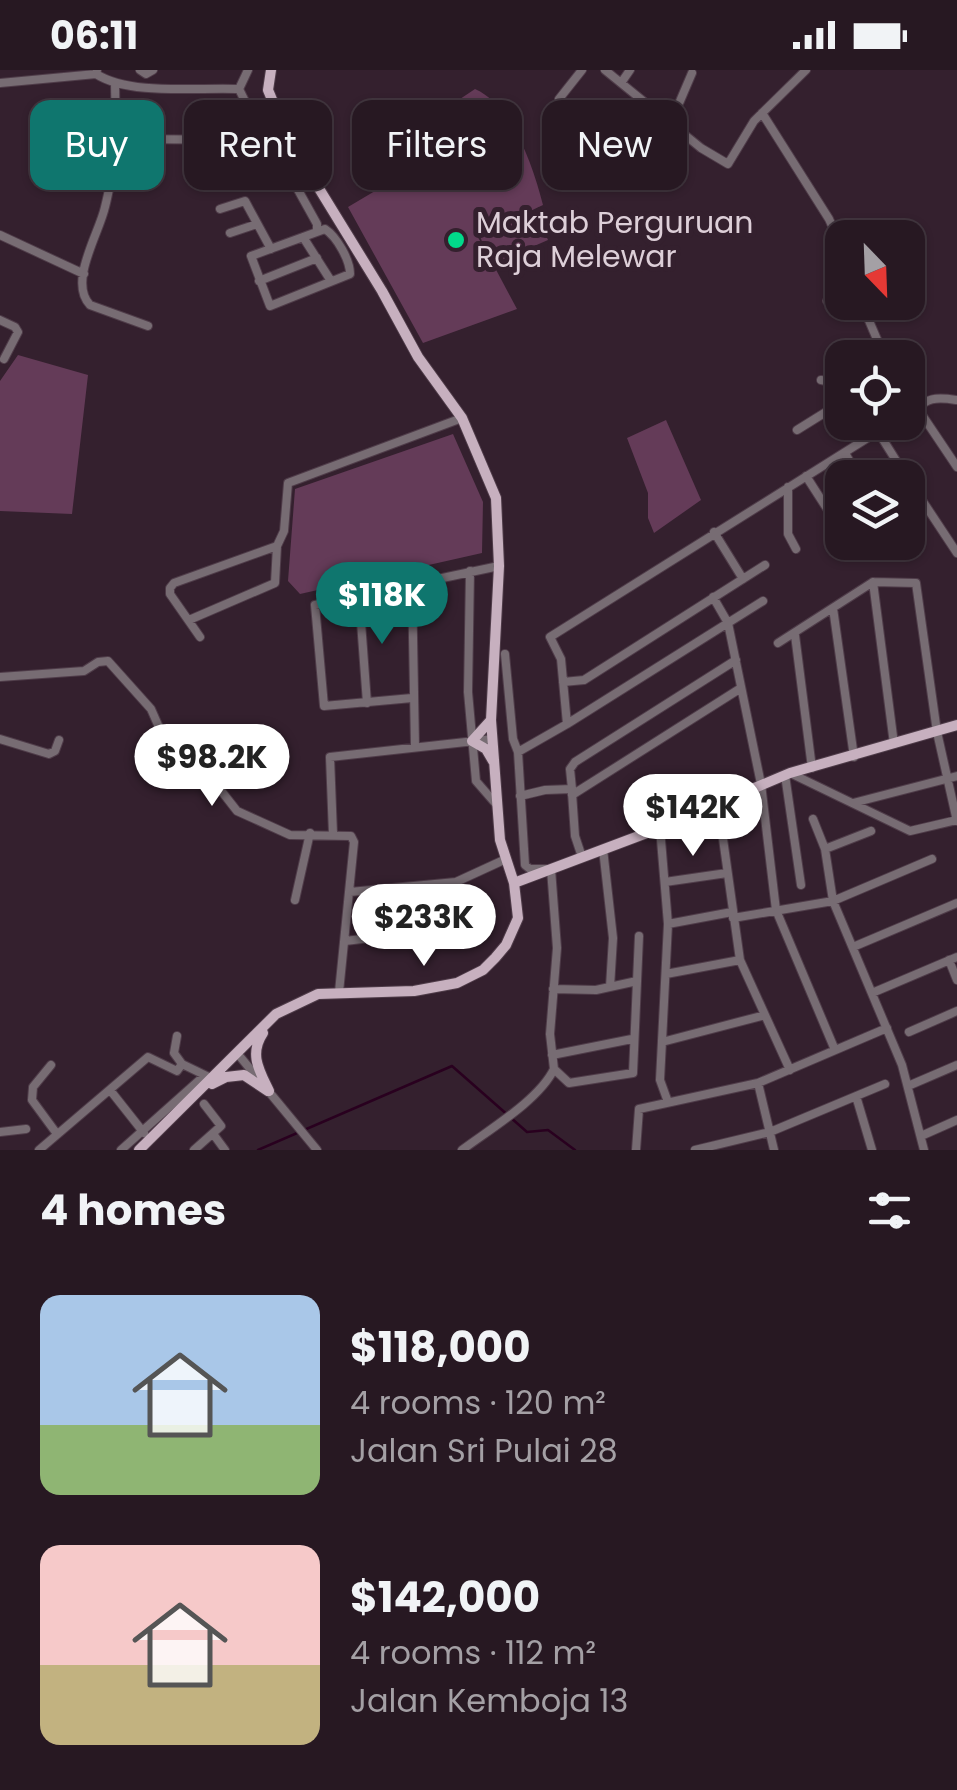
<!DOCTYPE html>
<meta charset="utf-8">
<style>
body{margin:0;font-family:Poppins,sans-serif;background:#33252f;color:#f1f3f6;height:100vh;display:flex;flex-direction:column;font-size:38px;white-space:nowrap}
*{box-sizing:border-box;margin:0}
p{font-size:32px;color:#a4a0a5}
.icon{flex:none;width:55px;height:55px;fill:none;stroke:currentColor;stroke-width:2;stroke-linecap:round;stroke-linejoin:round}
.map{position:relative;height:1080px;overflow:hidden}
.panel{display:flex;flex-direction:column;background:#271822;flex:1}
.panel>*{flex:none}
.guide{position:absolute;left:30px;top:30px;width:898px;height:90px;display:flex;gap:20px}
.needle{width:65px;rotate:157deg}
.controls{position:absolute;left:825px;top:150px;display:grid;gap:20px}
.controls a{display:grid;place-items:center;width:100px;height:100px;border-radius:20px;background:#271822;box-shadow:0 2px 8px #0004,0 0 0 2px #433740;font-size:50px}
.price{position:absolute;translate:-50% -85px;padding:0 22px;border-radius:35px;background:#fff;color:#222;font-size:32px;line-height:65px;filter:drop-shadow(0 2px 5px #0008)}
.price::after{content:'';position:absolute;left:50%;top:60px;width:30px;height:22px;margin-left:-15px;background:inherit;clip-path:polygon(0 0,100% 0,50% 100%)}
.price.active{background:#0f766e;color:#fff}
ul{padding:0;list-style:none}
li{display:flex;align-items:center;gap:30px;height:250px;padding:0 40px}
li span{display:grid;place-items:center;flex:none;width:280px;height:200px;border-radius:20px;color:#555}
li>.icon{margin-inline-start:auto}
span .icon{width:120px;height:120px;fill:#fffc;stroke-width:1}
li b{font-size:42px}
h2{display:flex;justify-content:space-between;align-items:center;height:120px;padding:0 40px;font-size:42px}
.chip{padding:0 35px;border-radius:20px;background:#271822;box-shadow:0 2px 8px #0004,0 0 0 2px #433740;font-size:35px;line-height:90px}
.chip.active{background:#0f766e;color:#fff}
.status{display:flex;justify-content:space-between;align-items:center;height:70px;padding:0 50px;background:#271822;direction:ltr}
.status svg{height:28px;fill:currentColor}
.map>svg:first-child{display:block}
.green{fill:#643b58}
.lines{fill:none;stroke-linecap:round;stroke-linejoin:round}
.stream{stroke:#29001f;stroke-width:2.5}
.minor-casing{stroke:#4f3c49;stroke-width:10}
.major-casing{stroke:#4f3c49;stroke-width:12}
.minor{stroke:#776c73;stroke-width:8}
.major{stroke:#c7b0bf;stroke-width:10}
.poi-dot{fill:#02d98b;stroke:#34202e;stroke-width:4}
.labels{text-anchor:middle;stroke-width:10;stroke-linejoin:round;paint-order:stroke}
.poi-label{font-size:30px;fill:#ddcfd8;stroke:#34202e;text-anchor:start}
</style>
<div class="status"><b>06:11</b><svg viewBox="0 0 49 12"><path d="M0 12V9h3v3zM5 12V6h3v6zM10 12V3h3v9zM15 12V0h3v12zM26 1h20v11H26zM47 4h2v5h-2z"/></svg></div>
<div class="map">
<svg width="957" height="1080" viewBox="0 0 957 1080">
<rect width="100%" height="100%" fill="#34202e"/>
<path class="green" d="M475,19C513,36 533,96 543,135L477,166L484,177L480,166L536,142L548,170L493,194L517,239L423,273L348,137L434,86L441,76L438,50L457,31Z
M18,285L88,305L72,444L0,441V311Z
M666,350L701,430L654,463L648,448V423L627,368Z
M453,364L483,432L482,483L300,524L288,511L295,419Z"/>
<g class="lines">
<path class="stream" d="M258,1080L452,996L527,1062L548,1060L575,1080"/>
<defs>
<path id="minor" d="M97,0L96,4C131,26 197,17 239,19L264,70L288,68
M140,0L146,4L153,0
M582,0L559,29L642,102L651,99L692,3
M605,0L701,78L728,94L754,51L806,0
M0,13L96,4
M621,13L630,0
M115,14L116,62L121,69L264,70
M239,19L248,0
M762,43L829,149L842,178
M118,67C114,90 111,114 105,137C99,164 68,212 90,235L148,256
M257,71L282,91L317,154V160
M220,139L245,131L271,179
M325,159C337,167 350,190 350,204L270,236L251,186Z
M230,163L257,154
M0,165L84,204
M303,167L331,211
M259,211L317,188
M827,231L842,219L838,192L842,187
M861,232L885,288
M0,250L15,257L18,262L4,289
M821,310L842,314
M908,324L957,397
M908,343C928,330 930,326 956,330
M872,352L907,408
M797,360L842,332
M845,383L859,408
M806,406L842,462
M908,409L957,483
M788,417V464L796,479
M908,441L921,432
M714,462L743,509
M849,472L854,477L861,472
M470,501L468,622L476,711L496,734
M412,512L415,677
M873,512L894,674
M359,525L367,633
M713,527L728,553L761,714L776,840L835,980
M833,538L854,687
M189,550L275,513L277,476L284,461L288,413L462,348
M795,565L812,698
M200,567L170,524V518L174,513L277,476
M778,573L873,512L916,513L937,662L957,751
M505,584L513,669L518,682L525,795L530,799H551L557,878L550,964L554,999L569,1013L633,1003L639,866
M0,607L84,601L98,592L108,591L151,639L162,664L219,718L237,741L290,765L351,766L354,772L339,922
M563,612L584,610L765,495
M412,628L324,636L315,535L499,496
M567,654L763,531
M0,669L49,684L55,681L59,670
M518,682L567,654L561,589L550,567L893,352
M790,703L910,761L957,750
M785,705L801,815
M219,718L241,694
M572,723L575,766L582,787
M572,725L741,618
M520,726L545,720L572,719L570,699L575,692L736,590
M718,733L740,890L790,1000
M853,733L957,706
M813,749L825,779L833,831L902,995L924,1080
M660,758L668,854L660,1010L668,1032
M333,764L330,687L493,669
M603,779L613,868L610,917
M825,779L871,761
M665,812L727,803
M350,822L456,812L506,789
M295,830L310,763
M733,848L833,831L932,789
M668,854L732,842
M345,871L455,858L464,848L456,812
M853,877L957,833
M949,890L957,910
M666,904L740,890
M553,919L596,920L637,911
M872,923L957,887
M909,962L957,941
M177,966L174,983L182,994
M662,972L765,945
M237,983L317,1080
M552,985L632,969
M51,995L33,1017L32,1030L57,1064
M758,1013L774,1080
M908,1016L957,995
M110,1020L144,1063
M856,1026L872,1080
M0,1062L26,1059
M214,1065L225,1080
M921,1066L957,1050
M39,1080L148,987L177,1001L182,994L213,1009
M121,1080L204,1006
M194,1080L221,1056L204,1034
M462,1080C490,1059 539,1030 554,999
M636,1080L639,1039L758,1013L887,958
M695,1080L770,1062L885,1014"/>
<path id="major" d="M491,650L472,671L486,679L493,691
M514,813L660,758L790,703L957,655
M263,963C249,984 259,1000 269,1021
M212,1014L226,1007L244,1005L268,1021
M139,1080L276,944L318,924L414,921L457,913L483,900L495,888L506,875L518,848L514,813L500,770L491,650L499,496L496,428L462,348L418,287L382,221L288,68L268,20L271,0"/>
</defs>
<use href="#minor" class="minor-casing"/>
<use href="#major" class="major-casing"/>
<use href="#minor" class="minor"/>
<use href="#major" class="major"/>
</g>
<circle class="poi-dot" cx="456" cy="170" r="10"/>
<g class="labels">
<g class="poi-label">
<text x="476" y="163">Maktab Perguruan<tspan x="476" dy="34">Raja Melewar</tspan></text>
</g>
</g>
</svg>
<div class="controls">
<a><svg class="needle" viewBox="-14 -14 28 28"><path d="M0-13l5 13h-10z" fill="#e53935"/><path d="M0 13l5-13h-10z" fill="#a4a0a5"/></svg></a>
<a><svg class="icon" aria-label="locate" viewBox="0 0 24 24"><circle cx="12" cy="12" r="6"/><path d="M12 2v4M12 18v4M2 12h4M18 12h4"/></svg></a>
<a><svg class="icon" aria-label="layers" viewBox="0 0 24 24"><path d="M12 4l9 5-9 5-9-5zM3 14l9 5 9-5"/></svg></a>
</div>
<b class="price active" style="left:382px;top:577px">$118K</b>
<b class="price" style="left:212px;top:739px">$98.2K</b>
<b class="price" style="left:693px;top:789px">$142K</b>
<b class="price" style="left:424px;top:899px">$233K</b>
<div class="guide">
<a class="chip active">Buy</a>
<a class="chip">Rent</a>
<a class="chip">Filters</a>
<a class="chip">New</a>
</div>
</div>
<section class="panel">
<h2>4 homes<svg class="icon" aria-label="filters" viewBox="0 0 24 24"><path d="M4 7h16M4 17h16"/><circle cx="9" cy="7" r="2"/><circle cx="15" cy="17" r="2"/></svg></h2>
<ul>
<li><span style="background:linear-gradient(#a9c7e8 65%,#8fb573 0)"><svg class="icon" aria-label="home" viewBox="0 0 24 24"><path d="M3 11l9-7 9 7M6 9v11h12V9"/></svg></span><div><b>$118,000</b><p>4 rooms · 120 m²</p><p>Jalan Sri Pulai 28</p></div></li>
<li><span style="background:linear-gradient(#f6c9c9 60%,#c2b280 0)"><svg class="icon" aria-label="home" viewBox="0 0 24 24"><path d="M3 11l9-7 9 7M6 9v11h12V9"/></svg></span><div><b>$142,000</b><p>4 rooms · 112 m²</p><p>Jalan Kemboja 13</p></div></li>
</ul>
</section>
